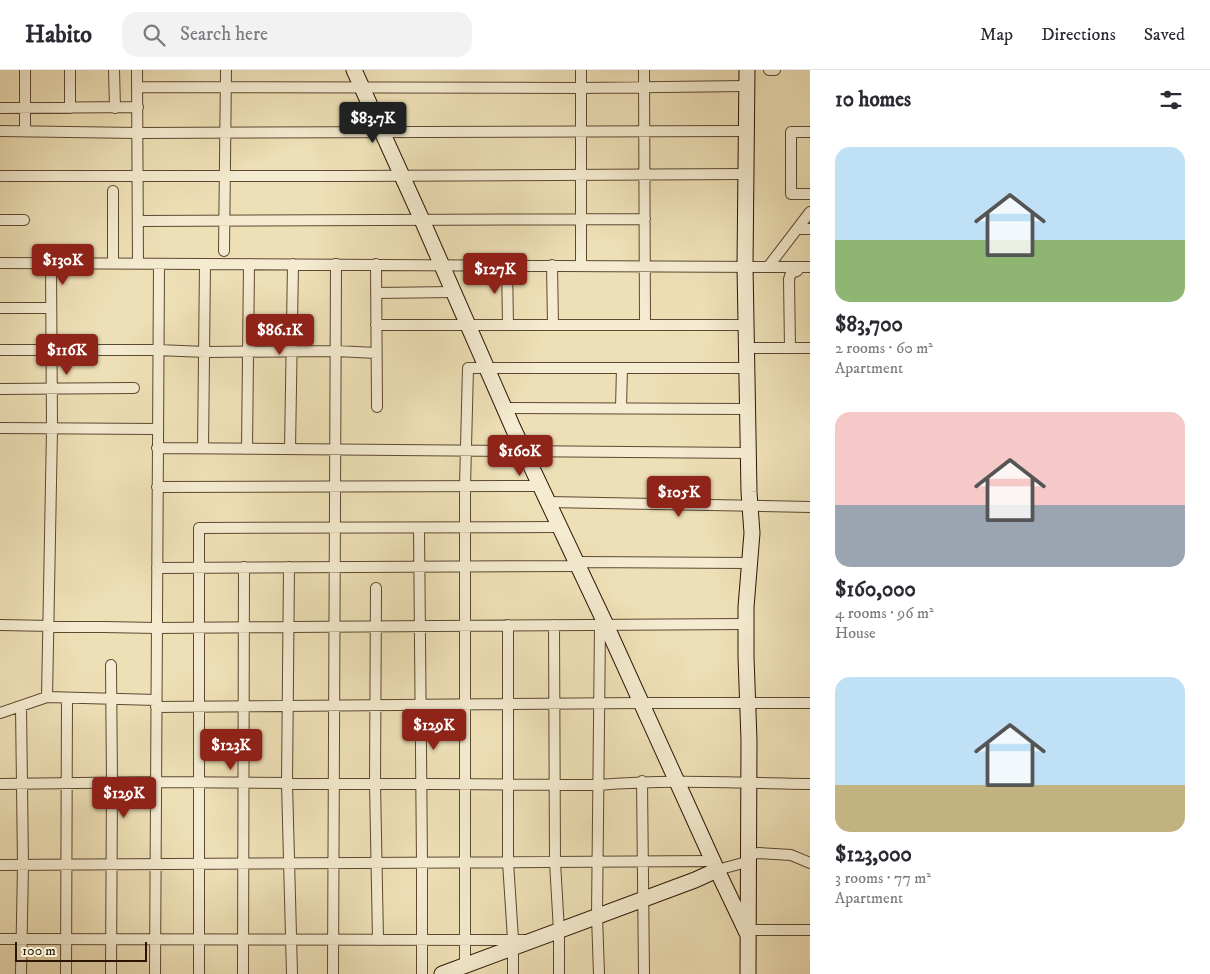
<!DOCTYPE html>
<meta charset="utf-8">
<style>
body{margin:0;font-family:"IM FELL DW Pica",serif;background:#f2f2f3;color:#2b2b33;height:100vh;display:flex;flex-direction:column;font-size:19px;white-space:nowrap}
*{box-sizing:border-box;margin:0}
p{font-size:16px;color:#7c7c81}
.icon{flex:none;width:28px;height:28px;fill:none;stroke:currentColor;stroke-width:2;stroke-linecap:round;stroke-linejoin:round}
.map{position:relative;flex:1;overflow:hidden}
.drawer{display:flex;flex-direction:column;background:#fff;width:400px}
.drawer>*{flex:none}
.scale{position:absolute;left:15px;bottom:12px;width:132px;box-sizing:border-box;padding-left:5px;border:2px solid #2d1503;border-top:0;font-size:14px;line-height:18px;white-space:nowrap;color:#2d1503;-webkit-text-stroke:4px #f4ebd0;paint-order:stroke}
.price{position:absolute;translate:-50% -42px;padding:0 11px;border-radius:5px;background:#8f2418;color:#fff;font-size:16px;line-height:32px;filter:drop-shadow(0 1px 2px #0008)}
.price::after{content:'';position:absolute;left:50%;top:30px;width:15px;height:11px;margin-left:-8px;background:inherit;clip-path:polygon(0 0,100% 0,50% 100%)}
.price.current{background:#222;color:#fff}
ul{padding:0;list-style:none}
li{display:grid;align-content:center;gap:10px;height:265px;padding:0 25px}
li span{display:grid;place-items:center;height:155px;border-radius:15px;color:#555}
li>.icon{margin-inline-start:auto}
span .icon{width:90px;height:90px;fill:#fffc;stroke-width:1}
li b{font-size:21px}
h2{display:flex;justify-content:space-between;align-items:center;height:60px;padding:0 25px;font-size:21px}
header{display:flex;align-items:center;gap:30px;box-sizing:border-box;height:70px;padding:0 25px;background:#fff;border-bottom:1px solid #e1e1e2}
header strong{font-size:24px}
nav{display:flex;gap:28px;margin-inline-start:auto;font-size:18px}
.search{width:350px;height:45px;background:#f2f2f3;display:flex;align-items:center;gap:12px;box-sizing:border-box;padding:0 18px;border-radius:15px;color:#7c7c81;font-size:19px}
main{display:flex;flex:1;min-height:0}
.map>svg:first-child{display:block}
.lines{fill:none;stroke-linecap:round;stroke-linejoin:round}
.street-casing{stroke:#5d4830;stroke-width:12}
.secondary-casing{stroke:#2d1503;stroke-width:17}
.street{stroke:#f4ebd0;stroke-width:10}
.secondary{stroke:#f4ebd0;stroke-width:15}
</style>
<header>
<strong>Habito</strong>
<div class="search"><svg class="icon" aria-label="search" viewBox="0 0 24 24"><circle cx="10" cy="10" r="6"/><path d="M15 15l6 6"/></svg>Search here</div>
<nav><a>Map</a><a>Directions</a><a>Saved</a></nav>
</header>
<main>
<div class="map">
<svg width="810" height="904" viewBox="0 0 810 904">
<rect width="100%" height="100%" fill="#eee0b6"/>
<filter id="stains"><feTurbulence type="fractalNoise" baseFrequency=".004" numOctaves="4"/><feColorMatrix values="0 0 0 0 .2 0 0 0 0 .09 0 0 0 0 .02 0 0 0 .5 -.17"/></filter>
<radialGradient id="worn" r=".72"><stop offset=".6" stop-color="#630" stop-opacity="0"/><stop offset="1" stop-color="#630" stop-opacity=".3"/></radialGradient>
<g class="lines">
<defs>
<path id="street" d="M70,0V38
M114,0L115,38
M137,0L138,194
M644,0L645,255
M769,0H775
M137,17L581,18L747,16
M0,38L138,37
M0,61L138,63L746,61
M25,61V0
M810,62H791V124H810
M0,106H350L746,104
M113,121V194
M0,150H24
M138,151L645,149
M797,159H810
M224,181L226,0
M0,193L768,197L810,142
M376,194L377,337
M507,195L508,255
M552,195L553,255
M581,195V0
M768,197H810
M376,223L454,222
M0,238H51
M376,255H746
M747,278H810
M790,278L789,209L791,203L797,201L800,197
M0,280H158L205,282L336,281L376,283
M0,319L134,318
M505,338L748,339
M621,338L622,298
M0,358L157,359
M157,378L749,383
M203,378L205,194
M247,379L249,194
M290,379L293,194
M157,417L541,416
M548,432L810,437
M419,458L422,793V904
M577,492L749,493
M289,497L287,713L292,904
M157,498L578,496
M376,518L375,713L378,870
M0,555L156,558L746,554
M508,555V792L513,869V904
M554,555L555,792L559,861V904
M111,595L112,713L111,904
M47,627L52,359L51,194
M21,636L23,795L21,904
M156,637L641,633H810
M0,643L47,627L156,630
M642,711L644,904
M0,714L156,712L598,715C669,709 739,713 810,714
M0,795L713,791
M717,800L743,793L754,784L758,783L791,785L810,793
M748,860H810
M0,869L526,870
M465,895V416L468,298H747
M66,904L67,628
M155,904L159,194
M199,904V458L560,457
M243,904L244,497
M333,904L336,194
M599,904L597,846L600,555"/>
<path id="secondary" d="M354,0L422,150L513,358L606,555L717,800L748,865
M747,0L745,196L749,422L752,463L746,537V587L749,670L748,904
M442,904L695,810L717,800"/>
</defs>
<use href="#street" class="street-casing"/>
<use href="#secondary" class="secondary-casing"/>
<use href="#street" class="street"/>
<use href="#secondary" class="secondary"/>
</g>
<rect width="100%" height="100%" filter="url(#stains)"/>
<rect width="100%" height="100%" fill="url(#worn)"/>
</svg>
<div class="scale">100 m</div>
<b class="price current" style="left:373px;top:74px">$83.7K</b>
<b class="price" style="left:63px;top:216px">$130K</b>
<b class="price" style="left:495px;top:225px">$127K</b>
<b class="price" style="left:280px;top:286px">$86.1K</b>
<b class="price" style="left:67px;top:306px">$116K</b>
<b class="price" style="left:520px;top:407px">$160K</b>
<b class="price" style="left:679px;top:448px">$105K</b>
<b class="price" style="left:434px;top:681px">$129K</b>
<b class="price" style="left:231px;top:701px">$123K</b>
<b class="price" style="left:124px;top:749px">$129K</b>
</div>
<section class="drawer">
<h2>10 homes<svg class="icon" aria-label="filters" viewBox="0 0 24 24"><path d="M4 7h16M4 17h16"/><circle cx="9" cy="7" r="2"/><circle cx="15" cy="17" r="2"/></svg></h2>
<ul>
<li><span style="background:linear-gradient(#bfe0f5 60%,#8fb573 0)"><svg class="icon" aria-label="home" viewBox="0 0 24 24"><path d="M3 11l9-7 9 7M6 9v11h12V9"/></svg></span><div><b>$83,700</b><p>2 rooms · 60 m²</p><p>Apartment</p></div></li>
<li><span style="background:linear-gradient(#f6c9c9 60%,#9aa5b1 0)"><svg class="icon" aria-label="home" viewBox="0 0 24 24"><path d="M3 11l9-7 9 7M6 9v11h12V9"/></svg></span><div><b>$160,000</b><p>4 rooms · 96 m²</p><p>House</p></div></li>
<li><span style="background:linear-gradient(#bfe0f5 70%,#c2b280 0)"><svg class="icon" aria-label="home" viewBox="0 0 24 24"><path d="M3 11l9-7 9 7M6 9v11h12V9"/></svg></span><div><b>$123,000</b><p>3 rooms · 77 m²</p><p>Apartment</p></div></li>
</ul>
</section>
</main>
